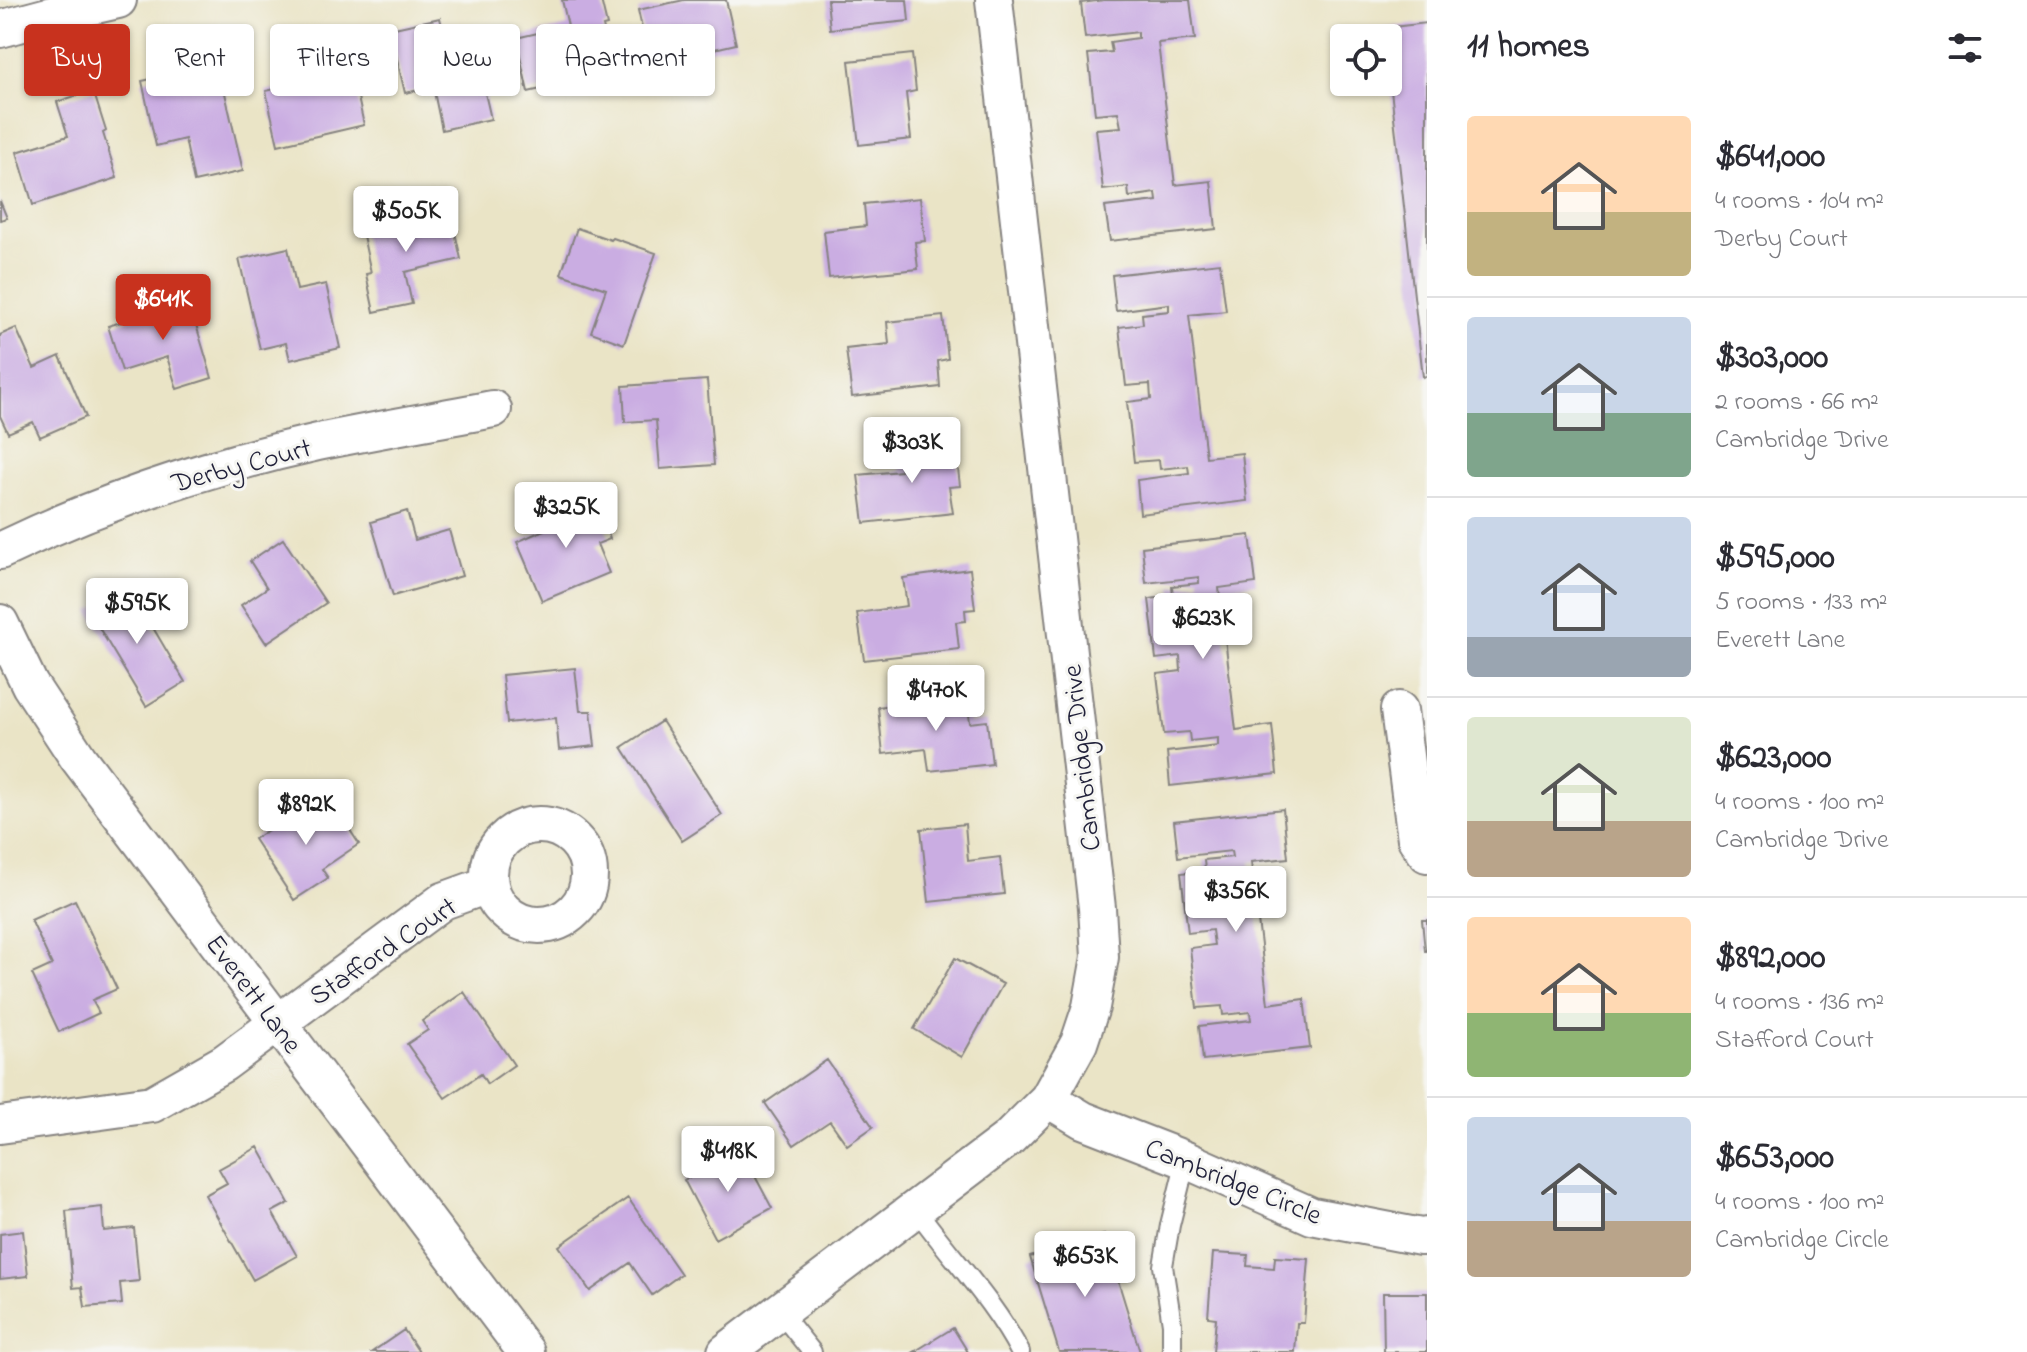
<!DOCTYPE html>
<meta charset="utf-8">
<style>
body{margin:0;font-family:"Indie Flower",sans-serif;background:#f2f2f3;color:#2b2b33;height:100vh;display:flex;flex-direction:column;font-size:30px;white-space:nowrap}
*{box-sizing:border-box;margin:0}
p{font-size:26px;color:#7c7c81}
.icon{flex:none;width:44px;height:44px;fill:none;stroke:currentColor;stroke-width:2;stroke-linecap:round;stroke-linejoin:round}
.map{position:relative;flex:1;overflow:hidden}
.details{display:flex;flex-direction:column;background:#fff;width:600px}
.details>*{flex:none}
.banner{position:absolute;left:24px;top:24px;width:760px;height:72px;display:flex;gap:16px}
.fabs{position:absolute;left:1330px;top:24px;display:grid;gap:16px}
.fabs a{display:grid;place-items:center;width:72px;height:72px;border-radius:8px;background:#fff;box-shadow:0 2px 6px #0004;font-size:40px}
.price{position:absolute;translate:-50% -68px;padding:0 18px;border-radius:8px;background:#fff;color:#222;font-size:26px;line-height:52px;filter:drop-shadow(0 2px 4px #0008)}
.price::after{content:'';position:absolute;left:50%;top:48px;width:24px;height:18px;margin-left:-12px;background:inherit;clip-path:polygon(0 0,100% 0,50% 100%)}
.price.current{background:#c8321e;color:#fff}
ul{padding:0;list-style:none}
li{display:flex;align-items:center;gap:24px;height:200px;padding:0 40px}
li+li{border-top:2px solid #e1e1e2}
li span{display:grid;place-items:center;flex:none;width:224px;height:160px;border-radius:8px;color:#555}
li>.icon{margin-inline-start:auto}
span .icon{width:96px;height:96px;fill:#fffc;stroke-width:1}
li b{font-size:34px}
h2{display:flex;justify-content:space-between;align-items:center;height:96px;padding:0 40px;font-size:34px}
.chip{padding:0 28px;border-radius:8px;background:#fff;box-shadow:0 2px 6px #0004;font-size:28px;line-height:72px}
.chip.current{background:#c8321e;color:#fff}
main{display:flex;flex:1;min-height:0}
.map>svg:first-child{display:block}
.building{fill:#caade2}
.lines{fill:none;stroke-linecap:round;stroke-linejoin:round}
.lane-casing{stroke:#868380;stroke-width:22}
.street-casing{stroke:#868380;stroke-width:40}
.lane{stroke:#fff;stroke-width:18}
.street{stroke:#fff;stroke-width:36}
.labels{text-anchor:middle;stroke-width:6;stroke-linejoin:round;paint-order:stroke}
.street-label{font-size:28px;fill:#22223b;stroke:#f6f6f2}
</style>
<main>
<div class="map">
<svg width="1427" height="1352" viewBox="0 0 1427 1352">
<rect width="100%" height="100%" fill="#f6f6f2"/>
<filter id="ink" filterUnits="userSpaceOnUse"><feTurbulence type="fractalNoise" baseFrequency=".0125" numOctaves="2"/><feDisplacementMap in="SourceGraphic" scale="16" xChannelSelector="R" yChannelSelector="G"/><feConvolveMatrix kernelMatrix="1 2 1 2 8 2 1 2 1" color-interpolation-filters="sRGB"/></filter>
<filter id="wash" filterUnits="userSpaceOnUse"><feTurbulence type="fractalNoise" baseFrequency=".006" numOctaves="4" result="noise"/><feDisplacementMap in="SourceGraphic" scale="32" xChannelSelector="R" yChannelSelector="G"/><feGaussianBlur stdDeviation="1.8" result="paint"/><feColorMatrix in="noise" values="0 0 0 0 0 0 0 0 0 0 0 0 0 0 0 0 0 1.4 0 .05"/><feComposite in="paint" operator="in"/></filter>
<g filter="url(#wash)">
<rect width="100%" height="100%" fill="#eae4c6"/>
<g id="blocks">
<path class="building" d="M562,0H601L607,25L603,26L614,72L528,92L516,38L568,26Z
M684,0H726L736,44L650,64L638,10Z
M827,0H907L909,21L830,29Z
M1104,0H1190L1195,39L1158,43L1175,185L1211,181L1216,229L1110,241L1105,207L1157,201L1156,193L1129,197L1128,187L1103,190L1096,129L1121,127L1118,112L1095,114L1088,54L1112,52L1110,42L1138,38V32L1085,38L1081,3Z
M440,18L444,34L470,28L491,119L442,130L433,87L405,93L390,29Z
M1427,23V376L1423,377L1388,63V38H1385L1384,28Z
M348,36L357,78L354,79L364,125L278,145L266,91L319,79L310,44Z
M912,54L916,91L906,93L911,139L859,145L849,61Z
M192,70L196,86L222,80L243,171L194,182L185,139L156,146L142,81Z
M93,90L106,131L103,133L117,178L33,205L17,152L68,136L57,102Z
M920,198L925,241L915,242L918,269L829,278L824,231L866,226L864,204Z
M0,201L7,218L0,220Z
M450,210L461,259L405,272L412,304L374,312L366,274L371,273L361,226L407,216L408,219Z
M577,228L611,240L613,238L656,253L624,344L591,332L606,289L561,274Z
M288,248L297,290L326,284L340,348L290,360L286,343L260,349L239,259Z
M1220,263L1226,311L1189,315L1206,457L1242,453L1247,501L1140,514L1137,480L1189,473L1188,466L1160,469L1159,460L1134,462L1127,402L1151,399L1150,384L1126,386L1119,327L1143,324L1142,314L1169,311V304L1116,311L1112,275Z
M188,298L212,378L177,389L167,357L122,371L108,326L144,315L143,311Z
M943,316L948,359L938,361L940,387L852,397L846,349L889,344L887,322Z
M16,328L34,368L60,356L86,417L40,437L33,422L8,433L0,416V335Z
M707,380L714,465L660,469L656,420L625,422L623,386Z
M955,442L960,486L949,487L953,513L864,523L858,475L901,471L899,449Z
M574,502L577,510L595,502L610,539L597,544L609,573L542,601L517,542L544,530L538,517Z
M407,511L415,540L449,530L462,576L393,596L371,522Z
M1250,535L1256,583L1219,588L1236,730L1272,725L1277,774L1170,786L1167,752L1218,746V738L1190,741L1189,732L1164,734L1157,674L1181,671L1180,656L1156,659L1149,599L1173,596L1172,586L1199,583V577L1146,583L1142,547Z
M283,539L326,603L266,643L241,605L267,588L250,561Z
M970,569L975,609L965,610L966,621L956,622L959,649L864,660L857,613L907,606L903,578Z
M129,587L185,682L146,706L89,611Z
M575,668L580,711H591L595,746L559,750L556,718L507,723L502,675Z
M967,697L970,723L987,721L992,764L929,771L926,749L883,754L878,707Z
M662,721L722,815L682,841L622,747Z
M333,804L359,844L322,869L328,878L294,900L254,839L308,805L315,815Z
M1283,809L1288,858L1251,862L1268,1004L1304,999L1310,1048L1203,1060L1199,1026L1251,1020L1250,1012L1223,1015L1222,1006L1197,1008L1190,948L1214,945L1212,930L1188,933L1181,873L1205,870L1204,860L1232,857L1231,851L1178,857L1174,821Z
M965,824L968,861L1000,857L1004,894L929,902L921,829Z
M75,900L117,989L92,1000L99,1013L59,1032L32,974L52,965L31,920Z
M1422,920H1427V951H1425Z
M955,958L1003,984L962,1057L914,1029Z
M464,992L514,1065L487,1084L481,1074L445,1098L407,1044L428,1030L422,1021Z
M827,1060L873,1127L847,1145L830,1121L794,1145L765,1103Z
M258,1147L289,1203L272,1212L297,1256L253,1280L205,1195L227,1183L219,1169Z
M741,1150L772,1208L715,1239L684,1180Z
M628,1198L681,1274L652,1295L630,1263L590,1291L559,1246Z
M102,1207L104,1231L134,1228L139,1281L120,1283L122,1304L85,1307L82,1287L73,1288L66,1211Z
M23,1231L28,1276L0,1279V1234Z
M1104,1235L1140,1352H1059L1030,1257Z
M1213,1253L1248,1255L1247,1266L1274,1268L1275,1257L1309,1259L1304,1323H1297L1295,1352H1213L1216,1318L1208,1317Z
M1383,1293H1427V1352H1384Z
M953,1328L968,1352H914Z
M404,1330L419,1352H372Z"/>
</g>
</g>
<g filter="url(#ink)">
<use href="#blocks" fill-opacity="0" stroke="#868380" stroke-width="2"/>
<g class="lines">
<defs>
<path id="lane" d="M916,1209C950,1257 993,1300 1020,1352
M780,1312L812,1352
M1172,1352V1324L1163,1266L1170,1225L1186,1160"/>
<path id="street" d="M0,29L56,14L118,0
M0,551C99,503 210,466 318,442C376,430 435,420 493,409
M0,623L30,685L78,758L526,1352
M1399,710L1416,839L1427,854
M489 875a50 50 0 1 1 100 0a50 50 0 1 1-100 0Z
M1048,1099L1083,1120L1186,1160L1312,1216L1421,1237L1427,1236
M0,1125L152,1104L224,1063L443,901L490,884
M726,1352L1009,1138L1048,1099L1079,1043L1091,1007L1100,957L1097,908L994,0"/>
</defs>
<use href="#lane" class="lane-casing"/>
<use href="#street" class="street-casing"/>
<use href="#lane" class="lane"/>
<use href="#street" class="street"/>
</g>
</g>
<g class="labels">
<g class="street-label">
<text transform="translate(241 464) rotate(-15)" y="10">Derby Court</text>
<text transform="translate(1080 758) rotate(-96)" y="10">Cambridge Drive</text>
<text transform="translate(382 950) rotate(-34)" y="10">Stafford Court</text>
<text transform="translate(255 993) rotate(53)" y="10">Everett Lane</text>
<text transform="translate(1234 1180) rotate(22)" y="10">Cambridge Circle</text>
</g>
</g>
</svg>
<div class="fabs">
<a><svg class="icon" aria-label="locate" viewBox="0 0 24 24"><circle cx="12" cy="12" r="6"/><path d="M12 2v4M12 18v4M2 12h4M18 12h4"/></svg></a>
</div>
<b class="price" style="left:406px;top:254px">$505K</b>
<b class="price current" style="left:163px;top:342px">$641K</b>
<b class="price" style="left:912px;top:485px">$303K</b>
<b class="price" style="left:566px;top:550px">$325K</b>
<b class="price" style="left:137px;top:646px">$595K</b>
<b class="price" style="left:1203px;top:661px">$623K</b>
<b class="price" style="left:936px;top:733px">$470K</b>
<b class="price" style="left:306px;top:847px">$892K</b>
<b class="price" style="left:1236px;top:934px">$356K</b>
<b class="price" style="left:728px;top:1194px">$418K</b>
<b class="price" style="left:1085px;top:1299px">$653K</b>
<div class="banner">
<a class="chip current">Buy</a>
<a class="chip">Rent</a>
<a class="chip">Filters</a>
<a class="chip">New</a>
<a class="chip">Apartment</a>
</div>
</div>
<section class="details">
<h2>11 homes<svg class="icon" aria-label="filters" viewBox="0 0 24 24"><path d="M4 7h16M4 17h16"/><circle cx="9" cy="7" r="2"/><circle cx="15" cy="17" r="2"/></svg></h2>
<ul>
<li><span style="background:linear-gradient(#ffd9b3 60%,#c2b280 0)"><svg class="icon" aria-label="home" viewBox="0 0 24 24"><path d="M3 11l9-7 9 7M6 9v11h12V9"/></svg></span><div><b>$641,000</b><p>4 rooms · 104 m²</p><p>Derby Court</p></div></li>
<li><span style="background:linear-gradient(#c9d6e8 60%,#7fa58c 0)"><svg class="icon" aria-label="home" viewBox="0 0 24 24"><path d="M3 11l9-7 9 7M6 9v11h12V9"/></svg></span><div><b>$303,000</b><p>2 rooms · 66 m²</p><p>Cambridge Drive</p></div></li>
<li><span style="background:linear-gradient(#c9d6e8 75%,#9aa5b1 0)"><svg class="icon" aria-label="home" viewBox="0 0 24 24"><path d="M3 11l9-7 9 7M6 9v11h12V9"/></svg></span><div><b>$595,000</b><p>5 rooms · 133 m²</p><p>Everett Lane</p></div></li>
<li><span style="background:linear-gradient(#dfe7d0 65%,#b9a48a 0)"><svg class="icon" aria-label="home" viewBox="0 0 24 24"><path d="M3 11l9-7 9 7M6 9v11h12V9"/></svg></span><div><b>$623,000</b><p>4 rooms · 100 m²</p><p>Cambridge Drive</p></div></li>
<li><span style="background:linear-gradient(#ffd9b3 60%,#8fb573 0)"><svg class="icon" aria-label="home" viewBox="0 0 24 24"><path d="M3 11l9-7 9 7M6 9v11h12V9"/></svg></span><div><b>$892,000</b><p>4 rooms · 136 m²</p><p>Stafford Court</p></div></li>
<li><span style="background:linear-gradient(#c9d6e8 65%,#b9a48a 0)"><svg class="icon" aria-label="home" viewBox="0 0 24 24"><path d="M3 11l9-7 9 7M6 9v11h12V9"/></svg></span><div><b>$653,000</b><p>4 rooms · 100 m²</p><p>Cambridge Circle</p></div></li>
</ul>
</section>
</main>
